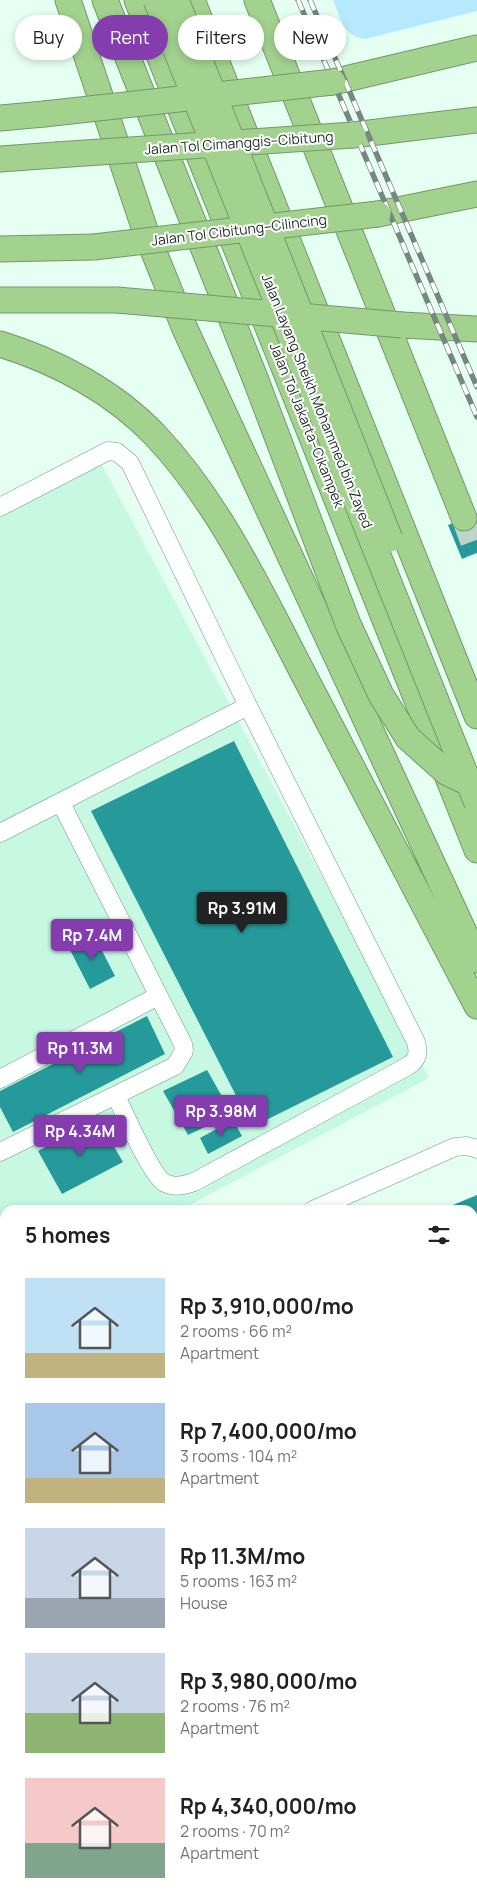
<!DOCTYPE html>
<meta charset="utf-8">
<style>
body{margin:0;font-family:Manrope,sans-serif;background:#f2f2f2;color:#202124;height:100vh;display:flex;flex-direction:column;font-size:19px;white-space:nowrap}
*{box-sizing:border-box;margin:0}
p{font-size:16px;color:#757577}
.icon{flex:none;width:28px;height:28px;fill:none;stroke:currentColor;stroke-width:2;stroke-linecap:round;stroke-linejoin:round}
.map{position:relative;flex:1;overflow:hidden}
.side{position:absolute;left:0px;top:1205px;width:478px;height:696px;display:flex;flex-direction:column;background:#fff;border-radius:15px 15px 0 0;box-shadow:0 2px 8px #0003}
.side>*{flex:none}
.hud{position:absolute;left:15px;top:15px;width:448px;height:45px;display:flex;gap:10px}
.price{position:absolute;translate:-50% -42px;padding:0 11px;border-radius:5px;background:#843cae;color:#fff;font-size:16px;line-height:32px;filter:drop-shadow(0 1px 2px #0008)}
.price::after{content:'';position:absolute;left:50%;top:30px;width:15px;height:11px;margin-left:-8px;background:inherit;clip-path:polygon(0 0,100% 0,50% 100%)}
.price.active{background:#222;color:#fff}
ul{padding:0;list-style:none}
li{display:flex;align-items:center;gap:15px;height:125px;padding:0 25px}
li span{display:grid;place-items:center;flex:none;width:140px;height:100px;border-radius:0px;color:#555}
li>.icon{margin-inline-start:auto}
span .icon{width:60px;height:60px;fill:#fffc;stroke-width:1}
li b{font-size:21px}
h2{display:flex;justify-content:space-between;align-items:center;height:60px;padding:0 25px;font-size:21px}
.tag{padding:0 18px;border-radius:22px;background:#fff;box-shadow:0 2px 8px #0003;font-size:18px;line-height:45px}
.tag.active{background:#843cae;color:#fff}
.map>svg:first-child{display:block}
.built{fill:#c6f8e2}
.water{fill:#b6e9fd}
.building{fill:#269a9a}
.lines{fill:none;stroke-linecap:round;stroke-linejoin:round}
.highway-tunnel{stroke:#bdd5ca;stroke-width:25;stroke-dasharray:25 12;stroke-linecap:butt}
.minor-casing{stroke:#719887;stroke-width:19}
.highway-casing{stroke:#739869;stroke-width:27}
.minor{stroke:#fff;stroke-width:18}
.highway{stroke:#a2d28e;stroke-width:25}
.rail-casing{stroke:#74887f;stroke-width:5.5}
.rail{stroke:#fff;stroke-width:4;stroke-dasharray:11;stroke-linecap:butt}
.highway-bridge-casing{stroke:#739869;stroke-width:27;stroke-linecap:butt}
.highway-bridge{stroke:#a2d28e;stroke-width:25}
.labels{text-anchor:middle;stroke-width:4;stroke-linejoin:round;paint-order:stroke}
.street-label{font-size:14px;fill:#1b2b24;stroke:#fff}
</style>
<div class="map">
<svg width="477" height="1901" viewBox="0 0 477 1901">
<rect width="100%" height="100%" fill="#e6fff3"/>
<path class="built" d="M100,461L429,1078L180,1210H5V1303L0,1305V514Z"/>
<path class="water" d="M333,0H477V11L365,39C343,36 341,19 333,0Z"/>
<path class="building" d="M477,513V553L462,559L448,525Z
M234,741L393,1057L252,1127L91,811Z
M93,933L115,976L90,989L68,946Z
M147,1016L165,1054L13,1132L0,1107V1091Z
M207,1070L232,1114L188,1135L163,1091Z
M98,1119L123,1162L62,1194L38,1151Z
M233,1120L242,1136L208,1154L200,1138Z
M477,1195V1867L472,1869V1210H441Z"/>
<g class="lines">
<path class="highway-tunnel" d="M464,518L477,553"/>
<defs>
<path id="minor" d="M0,507L108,451L117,452L130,463L248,706L416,1042C419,1054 418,1059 408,1066L194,1182C184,1185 175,1188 165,1183C152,1177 124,1112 116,1096
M0,833L248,706
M0,1079L158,996
M0,1152L175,1066L184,1051L183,1044L61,803
M313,1210L455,1147L467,1146L477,1149
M0,1722L5,1719
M472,1879L477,1877
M423,1901L434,1896"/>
<path id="highway" d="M68,0L145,230L185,329L477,960
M105,0L255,378
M137,0L477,850
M192,0L477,716
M257,0L464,518
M333,82L477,48
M0,118L44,114
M353,135L477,120
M0,159L56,155
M378,214L477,194
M0,249L94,247
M0,300H117
M402,325L477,329
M0,344C56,361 114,392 155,435C221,505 263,597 307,681C364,790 420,898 477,1006"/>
</defs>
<use href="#minor" class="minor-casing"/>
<use href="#highway" class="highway-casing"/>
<use href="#minor" class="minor"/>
<use href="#highway" class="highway"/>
<defs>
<path id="rail" d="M298,0L477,417
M310,0L477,387"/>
</defs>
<use href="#rail" class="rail-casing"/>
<use href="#rail" class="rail"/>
<defs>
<path id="highway-bridge" d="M156,0L477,803
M176,0L390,539
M44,114L333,82
M56,155L353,135
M94,247L378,214
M117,300L402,325
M255,378L348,624L381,695L408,738L446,772L477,787"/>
</defs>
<use href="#highway-bridge" class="highway-bridge-casing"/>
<use href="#highway-bridge" class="highway-bridge"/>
</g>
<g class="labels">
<g class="street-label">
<text transform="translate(239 143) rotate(-4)" y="5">Jalan Tol Cimanggis–Cibitung</text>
<text transform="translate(239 230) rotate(-7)" y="5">Jalan Tol Cibitung–Cilincing</text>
<text transform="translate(317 401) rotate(68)" y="5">Jalan Layang Sheikh Mohammed bin Zayed</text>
<text transform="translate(307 425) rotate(68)" y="5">Jalan Tol Jakarta–Cikampek</text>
</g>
</g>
</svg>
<b class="price active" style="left:242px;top:934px">Rp 3.91M</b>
<b class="price" style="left:92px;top:961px">Rp 7.4M</b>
<b class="price" style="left:80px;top:1074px">Rp 11.3M</b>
<b class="price" style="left:221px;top:1137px">Rp 3.98M</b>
<b class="price" style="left:80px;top:1157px">Rp 4.34M</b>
<div class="hud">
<a class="tag">Buy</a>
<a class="tag active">Rent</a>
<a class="tag">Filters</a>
<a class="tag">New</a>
</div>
<section class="side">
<h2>5 homes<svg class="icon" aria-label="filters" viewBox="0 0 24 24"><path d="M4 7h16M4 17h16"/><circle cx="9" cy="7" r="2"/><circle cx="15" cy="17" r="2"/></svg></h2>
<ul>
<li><span style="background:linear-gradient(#bfe0f5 75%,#c2b280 0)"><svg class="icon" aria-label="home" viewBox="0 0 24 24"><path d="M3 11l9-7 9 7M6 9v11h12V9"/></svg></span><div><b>Rp 3,910,000/mo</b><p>2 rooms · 66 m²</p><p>Apartment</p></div></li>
<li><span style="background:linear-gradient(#a9c7e8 75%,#c2b280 0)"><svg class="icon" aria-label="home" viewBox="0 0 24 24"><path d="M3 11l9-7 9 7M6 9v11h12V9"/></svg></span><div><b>Rp 7,400,000/mo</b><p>3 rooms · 104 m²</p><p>Apartment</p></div></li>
<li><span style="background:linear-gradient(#c9d6e8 70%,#9aa5b1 0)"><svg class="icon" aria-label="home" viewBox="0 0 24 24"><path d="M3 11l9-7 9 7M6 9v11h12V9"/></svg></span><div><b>Rp 11.3M/mo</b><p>5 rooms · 163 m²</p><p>House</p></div></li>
<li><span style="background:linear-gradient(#c9d6e8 60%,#8fb573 0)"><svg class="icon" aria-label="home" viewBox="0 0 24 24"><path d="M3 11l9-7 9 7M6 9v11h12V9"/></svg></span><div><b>Rp 3,980,000/mo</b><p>2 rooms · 76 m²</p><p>Apartment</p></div></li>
<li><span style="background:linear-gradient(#f6c9c9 65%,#7fa58c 0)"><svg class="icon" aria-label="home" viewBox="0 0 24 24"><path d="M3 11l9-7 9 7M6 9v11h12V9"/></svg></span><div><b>Rp 4,340,000/mo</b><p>2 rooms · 70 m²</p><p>Apartment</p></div></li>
</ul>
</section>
</div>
